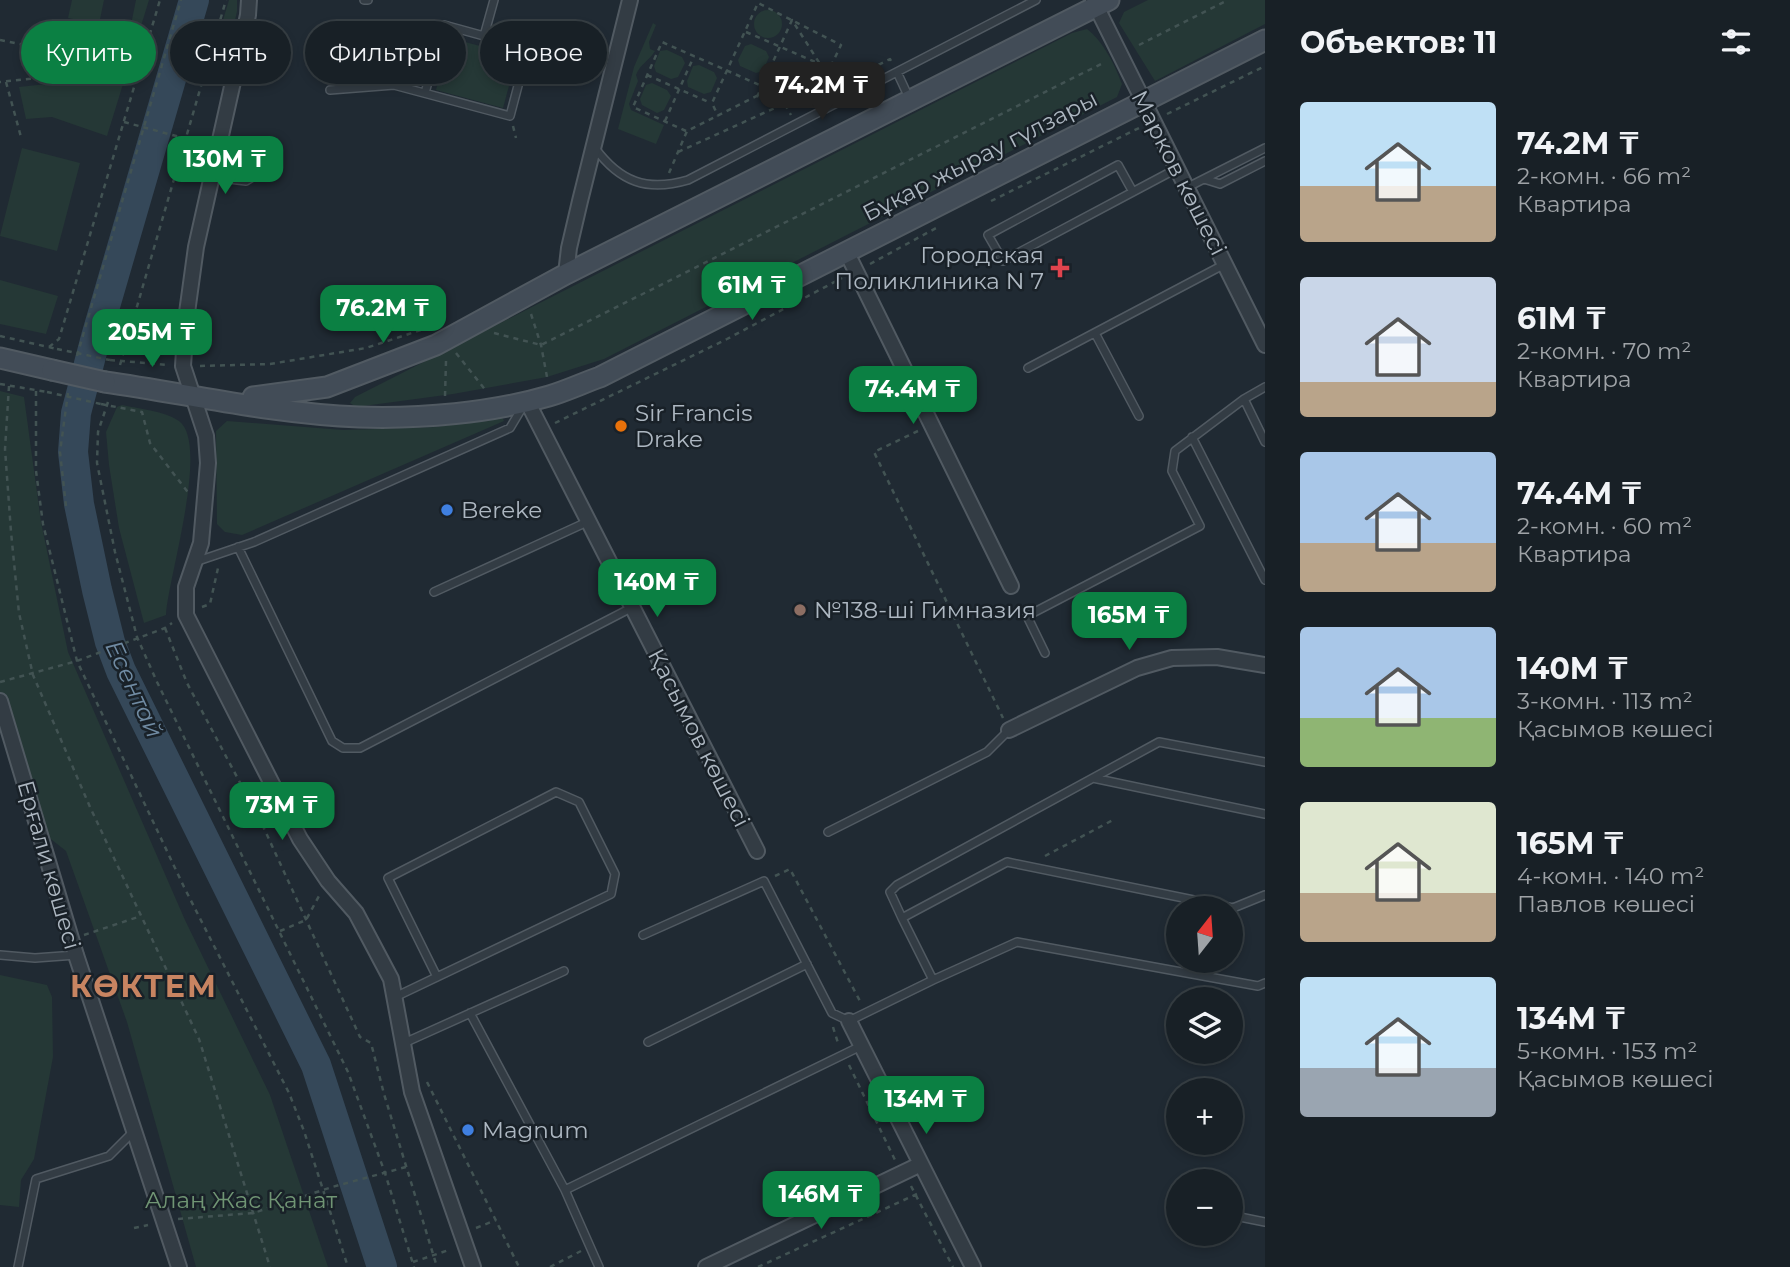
<!DOCTYPE html>
<html lang="ru">
<meta charset="utf-8">
<style>
body{margin:0;font-family:Montserrat,sans-serif;background:#21282e;color:#f1f3f6;height:100vh;display:flex;flex-direction:column;font-size:26px;white-space:nowrap}
*{box-sizing:border-box;margin:0}
p{font-size:23px;color:#9fa3a7}
.icon{flex:none;width:38px;height:38px;fill:none;stroke:currentColor;stroke-width:2;stroke-linecap:round;stroke-linejoin:round}
.map{position:relative;flex:1;overflow:hidden}
.panel{display:flex;flex-direction:column;background:#182026;width:525px}
.panel>*{flex:none}
.hud{position:absolute;left:21px;top:21px;width:665px;height:63px;display:flex;gap:14px}
.needle{width:46px;rotate:17deg}
.buttons{position:absolute;left:1166px;top:896px;display:grid;gap:14px}
.buttons a{display:grid;place-items:center;width:77px;height:77px;border-radius:50%;background:#182026;box-shadow:0 4px 10px #0003,0 0 0 2px #363e43;font-size:35px}
.price{position:absolute;translate:-50% -60px;padding:0 16px;border-radius:14px;background:#0b8043;color:#fff;font-size:23px;line-height:46px;filter:drop-shadow(0 2px 4px #0008)}
.price::after{content:'';position:absolute;left:50%;top:42px;width:21px;height:16px;margin-left:-10px;background:inherit;clip-path:polygon(0 0,100% 0,50% 100%)}
.price.active{background:#222;color:#fff}
ul{padding:0;list-style:none}
li{display:flex;align-items:center;gap:21px;height:175px;padding:0 35px}
li span{display:grid;place-items:center;flex:none;width:196px;height:140px;border-radius:7px;color:#555}
li>.icon{margin-inline-start:auto}
span .icon{width:84px;height:84px;fill:#fffc;stroke-width:1}
li b{font-size:30px}
h2{display:flex;justify-content:space-between;align-items:center;height:84px;padding:0 35px;font-size:30px}
.chip{padding:0 24px;border-radius:32px;background:#182026;box-shadow:0 4px 10px #0003,0 0 0 2px #363e43;font-size:24px;line-height:63px}
.chip.active{background:#0b8043;color:#fff}
main{display:flex;flex:1;min-height:0}
.map>svg:first-child{display:block}
.green{fill:#253836}
.lines{fill:none;stroke-linecap:round;stroke-linejoin:round}
.river{stroke:#354859;stroke-width:30}
.lane-casing{stroke:#515a62;stroke-width:10}
.street-casing{stroke:#515a62;stroke-width:18}
.secondary-casing{stroke:#515a62;stroke-width:23}
.path{stroke:#425353;stroke-width:2.5;stroke-dasharray:5 5;stroke-linecap:butt}
.lane{stroke:#333c44;stroke-width:7}
.street{stroke:#333c44;stroke-width:14}
.secondary{stroke:#424c57;stroke-width:19}
.secondary-bridge-casing{stroke:#515a62;stroke-width:23;stroke-linecap:butt}
.path-bridge{stroke:#425353;stroke-width:2.5;stroke-dasharray:5 5;stroke-linecap:butt}
.secondary-bridge{stroke:#424c57;stroke-width:19}
.health-dot{fill:#e0444e;stroke:#192128;stroke-width:2.5}
.food-dot{fill:#e8710a;stroke:#192128;stroke-width:2.5}
.shop-dot{fill:#3f7fe0;stroke:#192128;stroke-width:2.5}
.education-dot{fill:#8d6e63;stroke:#192128;stroke-width:2.5}
.labels{text-anchor:middle;stroke-width:5;stroke-linejoin:round;paint-order:stroke}
.street-label{font-size:23px;fill:#adb7c1;stroke:#192128}
.poi-label{font-size:23px;fill:#adb7c1;stroke:#192128;text-anchor:start}
.park-label{font-size:23px;fill:#709574;stroke:#192128}
.water-label{font-size:24px;font-style:italic;fill:#708ba3;stroke:#192128}
.district-label{font-size:30px;font-weight:bold;letter-spacing:2px;fill:#c88461;stroke:#192128}
</style>
<main>
<div class="map">
<svg width="1265" height="1267" viewBox="0 0 1265 1267">
<rect width="100%" height="100%" fill="#202a33"/>
<path class="green" d="M72,0H104L99,24L68,18Z
M136,0H149L107,136L52,117L26,119L19,87L65,82L74,44L125,54Z
M229,0H237V11L225,68L210,64Z
M1148,0H1265V24L1155,81L1119,23L1124,12Z
M754 24a14 14 0 1 1 28 0a14 14 0 1 1-28 0Z
M653,23L656,25L649,42L650,49L655,51C649,61 640,64 636,75L638,81L629,104L631,110L664,125L656,144L618,129L634,67Z
M1087,29C1103,41 1115,65 1122,84L1117,97L604,359L547,377L453,394L356,407L350,403L355,397C594,275 833,155 1072,33Z
M450,38L517,56L503,108L436,90Z
M751,44L766,51L769,57L763,71L756,73L740,66L738,60L745,46Z
M667,50L682,57L685,63L678,77L671,79L656,72L654,66L660,51Z
M699,65L714,72L717,78L711,92L704,94L688,87L687,81L693,66Z
M652,83L667,90L671,96L664,110L657,113L642,105L640,99L646,85Z
M22,148L80,163L57,251L0,236Z
M0,280L58,296L46,334L0,324Z
M0,391L24,397L41,522L68,652L185,920L270,1095L328,1267H196L127,1022L66,851L47,836L0,695Z
M122,405C140,409 164,411 179,421C210,444 168,578 166,615L144,623L119,528L109,465L106,432L117,407Z
M502,417L504,421L242,535L225,532L217,524L216,431L227,421L343,430L436,427Z
M0,975L47,985L52,997L53,1057L34,1159L21,1180L19,1207L0,1205Z"/>
<g class="lines">
<path class="river" d="M194,0L96,337L76,413L73,452L79,504L97,590L110,642L121,671L316,1065L382,1267"/>
<defs>
<path id="lane" d="M364,0H368
M484,36L494,0
M897,72L910,100
M330,90L394,85L510,116L528,48L444,25L425,93
M595,148C620,182 647,192 688,180L1036,0
M212,177L246,181L275,163
M1204,179L1220,184L1265,161
M1186,188L1265,148
M1133,192L1118,165L988,235L1003,261L1176,169
M1095,333L1139,416
M1028,368L1225,264
M1265,387L1244,399L1265,442
M1192,437L1265,580
M238,547L332,741L343,748H360L631,608
M195,562L254,542L510,428L522,408
M434,592L587,522
M1045,653L1027,616L1200,526L1172,471L1175,451L1244,399
M1265,762L1159,742L897,885L890,892L902,918L1007,862L1233,908L1265,895
M1093,778L1265,814
M828,832L987,752L1009,730
M902,918L933,980
M643,935L764,881L832,1013L849,1021L933,980L1017,942L1258,986L1265,983
M0,955L35,958L76,955
M395,997L611,894L615,874L579,802L556,792L388,878L437,977
M470,1013L565,1190L599,1267
M648,1042L807,964
M404,1043L564,971
M565,1190L861,1046
M1230,1215L1265,1222
M18,1267L36,1179L109,1156L135,1130"/>
<path id="street" d="M249,0L248,15L196,247L186,320L183,366L206,436L208,463L201,543L186,587V615L300,839L328,881L356,913L391,979L412,1092L473,1267
M1093,0L1265,345
M846,251L1011,586
M566,274L569,248L580,201L630,0
M527,401L757,851
M0,701L76,955L179,1267
M1009,730L1137,668L1172,658L1217,657L1265,665
M849,1021L973,1267
M706,1267L921,1164"/>
<path id="secondary" d="M0,358L52,370
M105,382C189,394 274,414 359,417C420,419 491,413 549,396C566,391 583,383 600,377L1265,40
M253,397L327,387L436,345L566,274L1109,0"/>
</defs>
<use href="#lane" class="lane-casing"/>
<use href="#street" class="street-casing"/>
<use href="#secondary" class="secondary-casing"/>
<path class="path" d="M746,32L820,64
M0,40L60,52L55,76L0,82
M1139,45L1228,0
M647,75L711,103
M6,82L21,137
M775,87L791,115
M757,97L792,20L820,64
M1167,114L1265,66
M665,121L694,56
M513,126L516,138
M686,131L633,107L662,42L771,90
M678,152L821,87L841,45L758,3L712,103L718,116
M669,173L687,131L820,64L850,79L890,59L892,63
M991,201L1139,128
M870,264L938,227
M531,314L541,345L547,377
M494,333L541,345L1105,62
M0,336L57,349
M49,347L59,339L160,0
M456,353L487,392
M77,356L181,0
M110,360L169,365
M120,365L226,0
M200,366L270,364L366,348L421,330
M0,384L47,392
M9,386L5,449L11,532L19,613L33,675L90,807L199,1039L270,1267
M36,391V471L43,524L77,661L184,887L289,1093L304,1131L348,1267
M445,396L446,361
M108,402L98,432L97,463L115,552L137,637L157,682L348,1072L385,1173L414,1267
M101,404L142,412L150,443L190,495
M555,423L727,339L842,278
M918,431L874,452L1003,718
M66,506L60,452L68,393
M202,607L210,604L218,568
M165,628L187,683L262,824L360,1037L371,1043L384,1094L437,1267
M0,682L77,661L165,628L172,623
M1045,856L1113,820
M775,876L790,869L861,1003
M280,931L306,920L319,896
M84,935L141,916
M833,1027L838,1043
M849,1065L895,1160
M427,1082L519,1267
M911,1186L953,1267
M178,1219L253,1213L332,1187L406,1167
M134,1228L148,1225
M476,1228L496,1220
M413,1262L449,1250
M550,1267L581,1251
M758,1267L917,1194"/>
<use href="#lane" class="lane"/>
<use href="#street" class="street"/>
<use href="#secondary" class="secondary"/>
<defs>
<path id="secondary-bridge" d="M52,370L105,382"/>
</defs>
<use href="#secondary-bridge" class="secondary-bridge-casing"/>
<path class="path-bridge" d="M124,122L187,139
M57,349L110,360
M47,392L101,404"/>
<use href="#secondary-bridge" class="secondary-bridge"/>
</g>
<path class="health-dot" d="M1056.5 257.5h7v7h7v7h-7v7h-7v-7h-7v-7h7z"/>
<circle class="food-dot" cx="621" cy="426" r="7"/>
<g class="shop-dot">
<circle cx="447" cy="510" r="7"/>
<circle cx="468" cy="1130" r="7"/>
</g>
<circle class="education-dot" cx="800" cy="610" r="7"/>
<g class="labels">
<g class="street-label">
<text transform="translate(980 156) rotate(-27)" y="8">Бұқар жырау гүлзары</text>
<text transform="translate(1179 173) rotate(63)" y="8">Марков көшесі</text>
<text transform="translate(699 738) rotate(63)" y="8">Қасымов көшесі</text>
<text transform="translate(49 865) rotate(74)" y="8">Ерғали көшесі</text>
</g>
<g class="poi-label">
<text x="1044" y="263" text-anchor="end">Городская<tspan x="1044" dy="26">Поликлиника N 7</tspan></text>
<text x="635" y="421">Sir Francis<tspan x="635" dy="26">Drake</tspan></text>
<text x="461" y="518">Bereke</text>
<text x="814" y="618">№138-ші Гимназия</text>
<text x="482" y="1138">Magnum</text>
</g>
<g class="park-label">
<text x="241" y="1208">Алаң Жас Қанат</text>
</g>
<g class="water-label">
<text transform="translate(134 689) rotate(65)" y="8">Есентай</text>
</g>
<g class="district-label">
<text x="144" y="997">КӨКТЕМ</text>
</g>
</g>
</svg>
<div class="buttons">
<a><svg class="needle" viewBox="-14 -14 28 28"><path d="M0-13l5 13h-10z" fill="#e53935"/><path d="M0 13l5-13h-10z" fill="#9fa3a7"/></svg></a>
<a><svg class="icon" aria-label="layers" viewBox="0 0 24 24"><path d="M12 4l9 5-9 5-9-5zM3 14l9 5 9-5"/></svg></a>
<a>+</a>
<a>−</a>
</div>
<b class="price active" style="left:822px;top:122px">74.2M ₸</b>
<b class="price" style="left:225px;top:196px">130M ₸</b>
<b class="price" style="left:752px;top:322px">61M ₸</b>
<b class="price" style="left:383px;top:345px">76.2M ₸</b>
<b class="price" style="left:152px;top:369px">205M ₸</b>
<b class="price" style="left:913px;top:426px">74.4M ₸</b>
<b class="price" style="left:657px;top:619px">140M ₸</b>
<b class="price" style="left:1129px;top:652px">165M ₸</b>
<b class="price" style="left:282px;top:842px">73M ₸</b>
<b class="price" style="left:926px;top:1136px">134M ₸</b>
<b class="price" style="left:821px;top:1231px">146M ₸</b>
<div class="hud">
<a class="chip active">Купить</a>
<a class="chip">Снять</a>
<a class="chip">Фильтры</a>
<a class="chip">Новое</a>
</div>
</div>
<section class="panel">
<h2>Объектов: 11<svg class="icon" aria-label="filters" viewBox="0 0 24 24"><path d="M4 7h16M4 17h16"/><circle cx="9" cy="7" r="2"/><circle cx="15" cy="17" r="2"/></svg></h2>
<ul>
<li><span style="background:linear-gradient(#bfe0f5 60%,#b9a48a 0)"><svg class="icon" aria-label="home" viewBox="0 0 24 24"><path d="M3 11l9-7 9 7M6 9v11h12V9"/></svg></span><div><b>74.2M ₸</b><p>2-комн. · 66 m²</p><p>Квартира</p></div></li>
<li><span style="background:linear-gradient(#c9d6e8 75%,#b9a48a 0)"><svg class="icon" aria-label="home" viewBox="0 0 24 24"><path d="M3 11l9-7 9 7M6 9v11h12V9"/></svg></span><div><b>61M ₸</b><p>2-комн. · 70 m²</p><p>Квартира</p></div></li>
<li><span style="background:linear-gradient(#a9c7e8 65%,#b9a48a 0)"><svg class="icon" aria-label="home" viewBox="0 0 24 24"><path d="M3 11l9-7 9 7M6 9v11h12V9"/></svg></span><div><b>74.4M ₸</b><p>2-комн. · 60 m²</p><p>Квартира</p></div></li>
<li><span style="background:linear-gradient(#a9c7e8 65%,#8fb573 0)"><svg class="icon" aria-label="home" viewBox="0 0 24 24"><path d="M3 11l9-7 9 7M6 9v11h12V9"/></svg></span><div><b>140M ₸</b><p>3-комн. · 113 m²</p><p>Қасымов көшесі</p></div></li>
<li><span style="background:linear-gradient(#dfe7d0 65%,#b9a48a 0)"><svg class="icon" aria-label="home" viewBox="0 0 24 24"><path d="M3 11l9-7 9 7M6 9v11h12V9"/></svg></span><div><b>165M ₸</b><p>4-комн. · 140 m²</p><p>Павлов көшесі</p></div></li>
<li><span style="background:linear-gradient(#bfe0f5 65%,#9aa5b1 0)"><svg class="icon" aria-label="home" viewBox="0 0 24 24"><path d="M3 11l9-7 9 7M6 9v11h12V9"/></svg></span><div><b>134M ₸</b><p>5-комн. · 153 m²</p><p>Қасымов көшесі</p></div></li>
</ul>
</section>
</main>
